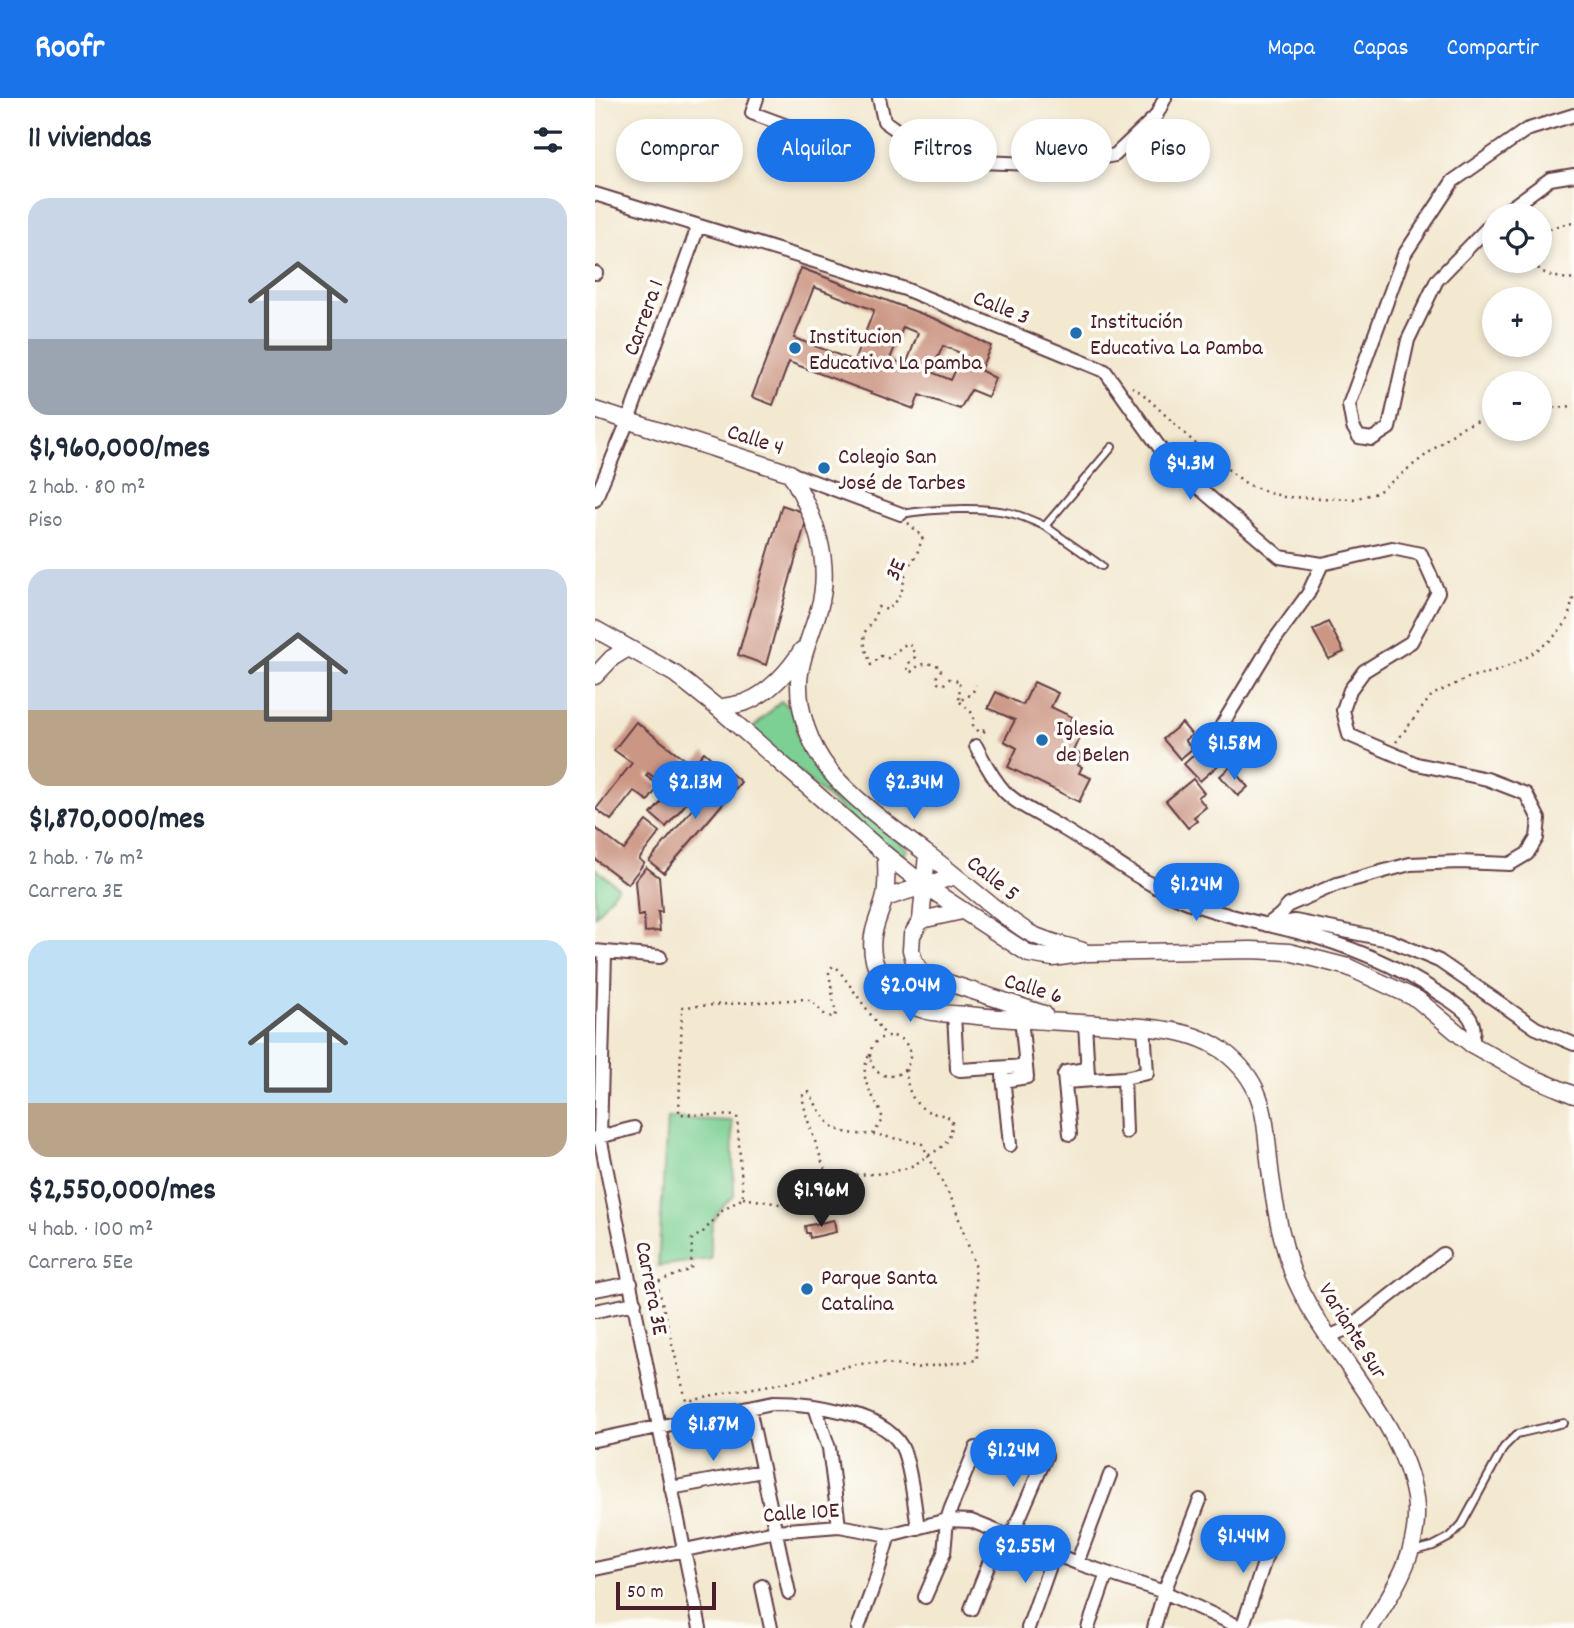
<!DOCTYPE html>
<html lang="es">
<meta charset="utf-8">
<style>
body{margin:0;font-family:Dekko,sans-serif;background:#f2f2f3;color:#1f2937;height:100vh;display:flex;flex-direction:column;font-size:26px;white-space:nowrap}
*{box-sizing:border-box;margin:0}
p{font-size:23px;color:#747a83}
.icon{flex:none;width:38px;height:38px;fill:none;stroke:currentColor;stroke-width:2;stroke-linecap:round;stroke-linejoin:round}
.map{position:relative;flex:1;overflow:hidden}
.drawer{display:flex;flex-direction:column;background:#fff;width:595px}
.drawer>*{flex:none}
.guide{position:absolute;left:21px;top:21px;width:665px;height:63px;display:flex;gap:14px}
.tools{position:absolute;left:887px;top:105px;display:grid;gap:14px}
.tools a{display:grid;place-items:center;width:70px;height:70px;border-radius:50%;background:#fff;box-shadow:0 4px 10px #0003;font-size:35px}
.scale{position:absolute;left:21px;bottom:18px;width:100px;box-sizing:border-box;padding-left:7px;border:4px solid #4a1f2b;border-top:0;font-size:19px;line-height:24px;white-space:nowrap;color:#4a1f2b;-webkit-text-stroke:5px #fdfcf7;paint-order:stroke}
.price{position:absolute;translate:-50% -60px;padding:0 16px;border-radius:24px;background:#1a73e8;color:#fff;font-size:23px;line-height:46px;filter:drop-shadow(0 2px 4px #0008)}
.price::after{content:'';position:absolute;left:50%;top:42px;width:21px;height:16px;margin-left:-10px;background:inherit;clip-path:polygon(0 0,100% 0,50% 100%)}
.price.selected{background:#222;color:#fff}
ul{padding:0;list-style:none}
li{display:grid;align-content:center;gap:14px;height:371px;padding:0 28px}
li span{display:grid;place-items:center;height:217px;border-radius:21px;color:#555}
li>.icon{margin-inline-start:auto}
span .icon{width:126px;height:126px;fill:#fffc;stroke-width:1}
li b{font-size:30px}
h2{display:flex;justify-content:space-between;align-items:center;height:84px;padding:0 28px;font-size:30px}
.tag{padding:0 24px;border-radius:32px;background:#fff;box-shadow:0 4px 10px #0003;font-size:24px;line-height:63px}
.tag.selected{background:#1a73e8;color:#fff}
header{display:flex;align-items:center;gap:42px;box-sizing:border-box;height:98px;padding:0 35px;background:#1a73e8;color:#fff}
header strong{font-size:33px}
nav{display:flex;gap:38px;margin-inline-start:auto;font-size:24px}
main{display:flex;flex:1;min-height:0}
.map>svg:first-child{display:block}
.green{fill:#7cd093;stroke:#63785f;stroke-width:2}
.building{fill:#cc9684;fill-rule:evenodd}
.lines{fill:none;stroke-linecap:round;stroke-linejoin:round}
.lane-casing{stroke:#633d44;stroke-width:10}
.street-casing{stroke:#633d44;stroke-width:16}
.secondary-casing{stroke:#633d44;stroke-width:19}
.path{stroke:#633d44;stroke-width:2.5;stroke-dasharray:2 5;stroke-linecap:butt}
.lane{stroke:#fff;stroke-width:6}
.street{stroke:#fff;stroke-width:12}
.secondary{stroke:#fff;stroke-width:16}
.poi-dot{fill:#1f6fb2;stroke:#fdfcf7;stroke-width:2.5}
.labels{text-anchor:middle;stroke-width:7;stroke-linejoin:round;paint-order:stroke}
.street-label{font-size:23px;fill:#4a1f2b;stroke:#fdfcf7}
.poi-label{font-size:23px;fill:#4a1f2b;stroke:#fdfcf7;text-anchor:start}
</style>
<header>
<strong>Roofr</strong>
<nav><a>Mapa</a><a>Capas</a><a>Compartir</a></nav>
</header>
<main>
<section class="drawer">
<h2>11 viviendas<svg class="icon" aria-label="filters" viewBox="0 0 24 24"><path d="M4 7h16M4 17h16"/><circle cx="9" cy="7" r="2"/><circle cx="15" cy="17" r="2"/></svg></h2>
<ul>
<li><span style="background:linear-gradient(#c9d6e8 65%,#9aa5b1 0)"><svg class="icon" aria-label="home" viewBox="0 0 24 24"><path d="M3 11l9-7 9 7M6 9v11h12V9"/></svg></span><div><b>$1,960,000/mes</b><p>2 hab. · 80 m²</p><p>Piso</p></div></li>
<li><span style="background:linear-gradient(#c9d6e8 65%,#b9a48a 0)"><svg class="icon" aria-label="home" viewBox="0 0 24 24"><path d="M3 11l9-7 9 7M6 9v11h12V9"/></svg></span><div><b>$1,870,000/mes</b><p>2 hab. · 76 m²</p><p>Carrera 3E</p></div></li>
<li><span style="background:linear-gradient(#bfe0f5 75%,#b9a48a 0)"><svg class="icon" aria-label="home" viewBox="0 0 24 24"><path d="M3 11l9-7 9 7M6 9v11h12V9"/></svg></span><div><b>$2,550,000/mes</b><p>4 hab. · 100 m²</p><p>Carrera 5Ee</p></div></li>
</ul>
</section>
<div class="map">
<svg width="979" height="1530" viewBox="0 0 979 1530">
<rect width="100%" height="100%" fill="#fdfcf7"/>
<filter id="ink" filterUnits="userSpaceOnUse"><feTurbulence type="fractalNoise" baseFrequency=".0143" numOctaves="2"/><feDisplacementMap in="SourceGraphic" scale="14" xChannelSelector="R" yChannelSelector="G"/><feConvolveMatrix kernelMatrix="1 2 1 2 8 2 1 2 1" color-interpolation-filters="sRGB"/></filter>
<filter id="wash" filterUnits="userSpaceOnUse"><feTurbulence type="fractalNoise" baseFrequency=".00686" numOctaves="4" result="noise"/><feDisplacementMap in="SourceGraphic" scale="28" xChannelSelector="R" yChannelSelector="G"/><feGaussianBlur stdDeviation="1.57" result="paint"/><feColorMatrix in="noise" values="0 0 0 0 0 0 0 0 0 0 0 0 0 0 0 0 0 1.4 0 .05"/><feComposite in="paint" operator="in"/></filter>
<g filter="url(#wash)">
<rect width="100%" height="100%" fill="#f3e8d0"/>
<path class="green" d="M186,603L202,616V636L211,655L313,752L304,763L156,632Z
M0,770L23,789L0,818Z
M72,1020L137,1023L139,1098C114,1117 115,1132 116,1161L63,1168Z"/>
<g id="blocks">
<path class="building" d="M206,170L343,222L396,248L385,272L400,280L393,299L376,292L365,311L324,297L319,311L194,264L178,307L157,299ZM219,189L279,212L259,263L199,240ZM308,229L323,235L311,267L295,261ZM348,248L368,256L356,282L336,274Z
M187,407L213,416L171,567L143,557Z
M733,524L749,554L734,561L718,532Z
M439,584L463,595L456,609L477,619L470,633L484,640L478,653L487,657L482,667L487,669L484,675L496,680L484,704L413,669L422,650L409,643L420,622L393,610L401,594L428,607Z
M41,624L92,663L72,689L53,675L51,678L64,688L53,703L39,693L16,722L1,711L37,665L19,652Z
M587,625L597,637L590,642L597,651L585,661L568,641Z
M603,653L611,661L619,653L628,663L605,683L589,666Z
M109,654L124,667L71,729L56,716Z
M635,669L653,689L643,698L625,678Z
M131,671L146,684L69,775L54,763Z
M598,681L609,695L603,699L611,709L599,719L602,723L593,730L571,703Z
M51,723L65,734L44,761L49,765L33,786L0,761V730L29,752Z
M51,769L64,779L67,814H63L65,833L50,834L49,817L43,818L40,783Z
M239,1122L241,1134L215,1140L214,1135H211L210,1128Z"/>
</g>
</g>
<g filter="url(#ink)">
<use href="#blocks" fill-opacity="0" stroke="#633d44" stroke-width="2"/>
<g class="lines">
<defs>
<path id="lane" d="M306,416C335,411 391,408 419,416C430,419 440,424 450,428L517,349
M450,428L507,468
M819,1453L838,1448L855,1439L867,1426L909,1349L922,1336L969,1325"/>
<path id="street" d="M162,0L157,15L246,48
M284,0L289,23L306,35L385,64L466,67L520,57L561,18L570,0
M0,96L310,191L510,273L577,367L685,459L727,466L797,450L826,456L843,494L816,544L769,573L755,592L748,612L754,637L822,666L892,681L931,696L944,721L942,740L932,756L915,766L864,764L815,766L742,786L694,807L685,817L672,827
M906,117L955,81L979,77
M900,122L842,182L813,242L794,330L777,341L764,339L758,329L754,307L809,157L858,83L931,32L979,17
M0,175H1
M195,375L306,416
M0,402L33,323L103,129
M627,627L675,548L713,496L727,466
M381,648C389,664 397,679 409,693C425,709 448,718 467,730C509,755 549,787 595,805C628,818 663,824 698,833C751,846 802,867 848,898C867,910 886,921 876,946
M682,826L700,823L794,842L844,863L941,930L979,946
M0,853L65,859
M10,855L5,1039L105,1530
M359,916L362,971L365,972L431,968
M490,925L493,977
M408,978L415,1047
M529,980L531,1034
M408,983L432,979L426,920
M470,984L529,980L552,975L549,929
M475,1036L469,977L471,974L492,971
M0,1040L39,1030
M0,1192L36,1185
M0,1213L40,1205
M735,1238L754,1230L848,1156
M220,1309L234,1350L244,1428
M154,1310L194,1495
M0,1342L177,1305C213,1305 295,1314 309,1354C317,1378 319,1405 323,1430
M76,1390L167,1373
M416,1439L451,1358
M482,1465L515,1377
M0,1471L180,1433L244,1428L294,1437L352,1422L376,1423L482,1465L569,1494L647,1530
M167,1488L176,1530
M330,1499L349,1455L352,1422L356,1410L381,1350
M376,1511L406,1435
M263,1530L280,1484L294,1437
M433,1530L459,1456
M493,1530L512,1475
M559,1530L569,1494L605,1402
M647,1530L679,1435"/>
<path id="secondary" d="M0,312L195,375C219,416 238,463 224,511C217,535 206,558 204,583C203,614 215,648 234,672C256,700 303,734 331,755C365,780 397,811 433,834C448,843 470,847 488,853
M0,531L80,576L123,610L291,757L329,787L434,856L458,860L492,855L657,852L694,854L753,869L822,901L876,946L932,977L979,997
M0,578L17,560L33,550
M123,610C132,608 142,607 151,604C174,595 194,573 207,552
M332,756L326,822L317,837L316,852L319,863L329,877L449,916
M291,757C291,771 293,788 289,802C283,823 273,838 279,862C285,883 303,902 323,910C338,916 358,916 373,917C416,922 460,923 503,926C543,929 595,928 628,953C675,988 669,1028 676,1079C680,1110 687,1144 697,1173C726,1248 807,1318 820,1400C827,1450 801,1489 775,1530
M290,800L360,778
M326,822L367,813"/>
</defs>
<use href="#lane" class="lane-casing"/>
<use href="#street" class="street-casing"/>
<use href="#secondary" class="secondary-casing"/>
<path class="path" d="M945,141C952,129 966,126 979,125
M942,163L944,172L956,178L979,182
M537,289L548,296L603,348L653,387L689,399L758,401L782,395L867,329L900,317
M945,311L979,308
M313,425L328,439L321,458L312,470L306,496L293,512L283,509L278,523L269,535L270,549L276,567L286,558L293,560L312,545L317,549L320,559L313,566L312,573L316,574C325,565 332,564 344,568L346,572L342,578L343,585L348,587L354,581L365,583L364,603L377,596L381,587
M365,604C373,612 382,615 378,627L384,634L391,630L386,639
M801,644L837,597L875,579L903,573L932,559L956,542L972,524L979,497
M275 958a20 20 0 1 1 40 0a20 20 0 1 1-40 0Z
M232,1078L212,1020L207,998L214,994C232,1027 238,1038 278,1036L288,1022C281,995 260,986 275,955
M148,1100L197,1108L199,1088C234,1071 275,1082 312,1070C320,1067 328,1061 336,1056C351,1047 357,1041 357,1022C351,1017 348,1017 341,1016C318,1010 312,993 311,971
M62,1184L91,1302L209,1281L228,1274L262,1266L286,1265L320,1270L382,1262L380,1167L358,1104L327,1046L278,1036
M50,1185L62,1184L96,1171L97,1141L108,1134L127,1113L148,1100L142,1018L84,1016L87,909L211,901C226,905 225,922 241,918L234,875L235,871L238,868L243,871L291,938"/>
<use href="#lane" class="lane"/>
<use href="#street" class="street"/>
<use href="#secondary" class="secondary"/>
</g>
</g>
<g class="poi-dot">
<circle cx="481" cy="235" r="7"/>
<circle cx="200" cy="250" r="7"/>
<circle cx="229" cy="370" r="7"/>
<circle cx="447" cy="642" r="7"/>
<circle cx="212" cy="1191" r="7"/>
</g>
<g class="labels">
<g class="street-label">
<text transform="translate(407 208) rotate(22)" y="8">Calle 3</text>
<text transform="translate(47 219) rotate(-70)" y="8">Carrera 1</text>
<text transform="translate(161 340) rotate(18)" y="8">Calle 4</text>
<text transform="translate(299 471) rotate(-67)" y="8">3E</text>
<text transform="translate(399 779) rotate(38)" y="8">Calle 5</text>
<text transform="translate(439 889) rotate(17)" y="8">Calle 6</text>
<text transform="translate(58 1190) rotate(79)" y="8">Carrera 3E</text>
<text transform="translate(759 1232) rotate(58)" y="8">Variante Sur</text>
<text transform="translate(206 1413) rotate(-4)" y="8">Calle 10E</text>
</g>
<g class="poi-label">
<text x="495" y="230">Institución<tspan x="495" dy="26">Educativa La Pamba</tspan></text>
<text x="214" y="245">Institucion<tspan x="214" dy="26">Educativa La pamba</tspan></text>
<text x="243" y="365">Colegio San<tspan x="243" dy="26">José de Tarbes</tspan></text>
<text x="461" y="637">Iglesia<tspan x="461" dy="26">de Belen</tspan></text>
<text x="226" y="1186">Parque Santa<tspan x="226" dy="26">Catalina</tspan></text>
</g>
</g>
</svg>
<div class="tools">
<a><svg class="icon" aria-label="locate" viewBox="0 0 24 24"><circle cx="12" cy="12" r="6"/><path d="M12 2v4M12 18v4M2 12h4M18 12h4"/></svg></a>
<a>+</a>
<a>−</a>
</div>
<div class="scale">50 m</div>
<b class="price" style="left:595px;top:404px">$4.3M</b>
<b class="price" style="left:639px;top:684px">$1.58M</b>
<b class="price" style="left:100px;top:723px">$2.13M</b>
<b class="price" style="left:319px;top:723px">$2.34M</b>
<b class="price" style="left:601px;top:825px">$1.24M</b>
<b class="price" style="left:315px;top:926px">$2.04M</b>
<b class="price selected" style="left:226px;top:1131px">$1.96M</b>
<b class="price" style="left:118px;top:1365px">$1.87M</b>
<b class="price" style="left:418px;top:1391px">$1.24M</b>
<b class="price" style="left:648px;top:1477px">$1.44M</b>
<b class="price" style="left:430px;top:1487px">$2.55M</b>
<div class="guide">
<a class="tag">Comprar</a>
<a class="tag selected">Alquilar</a>
<a class="tag">Filtros</a>
<a class="tag">Nuevo</a>
<a class="tag">Piso</a>
</div>
</div>
</main>
